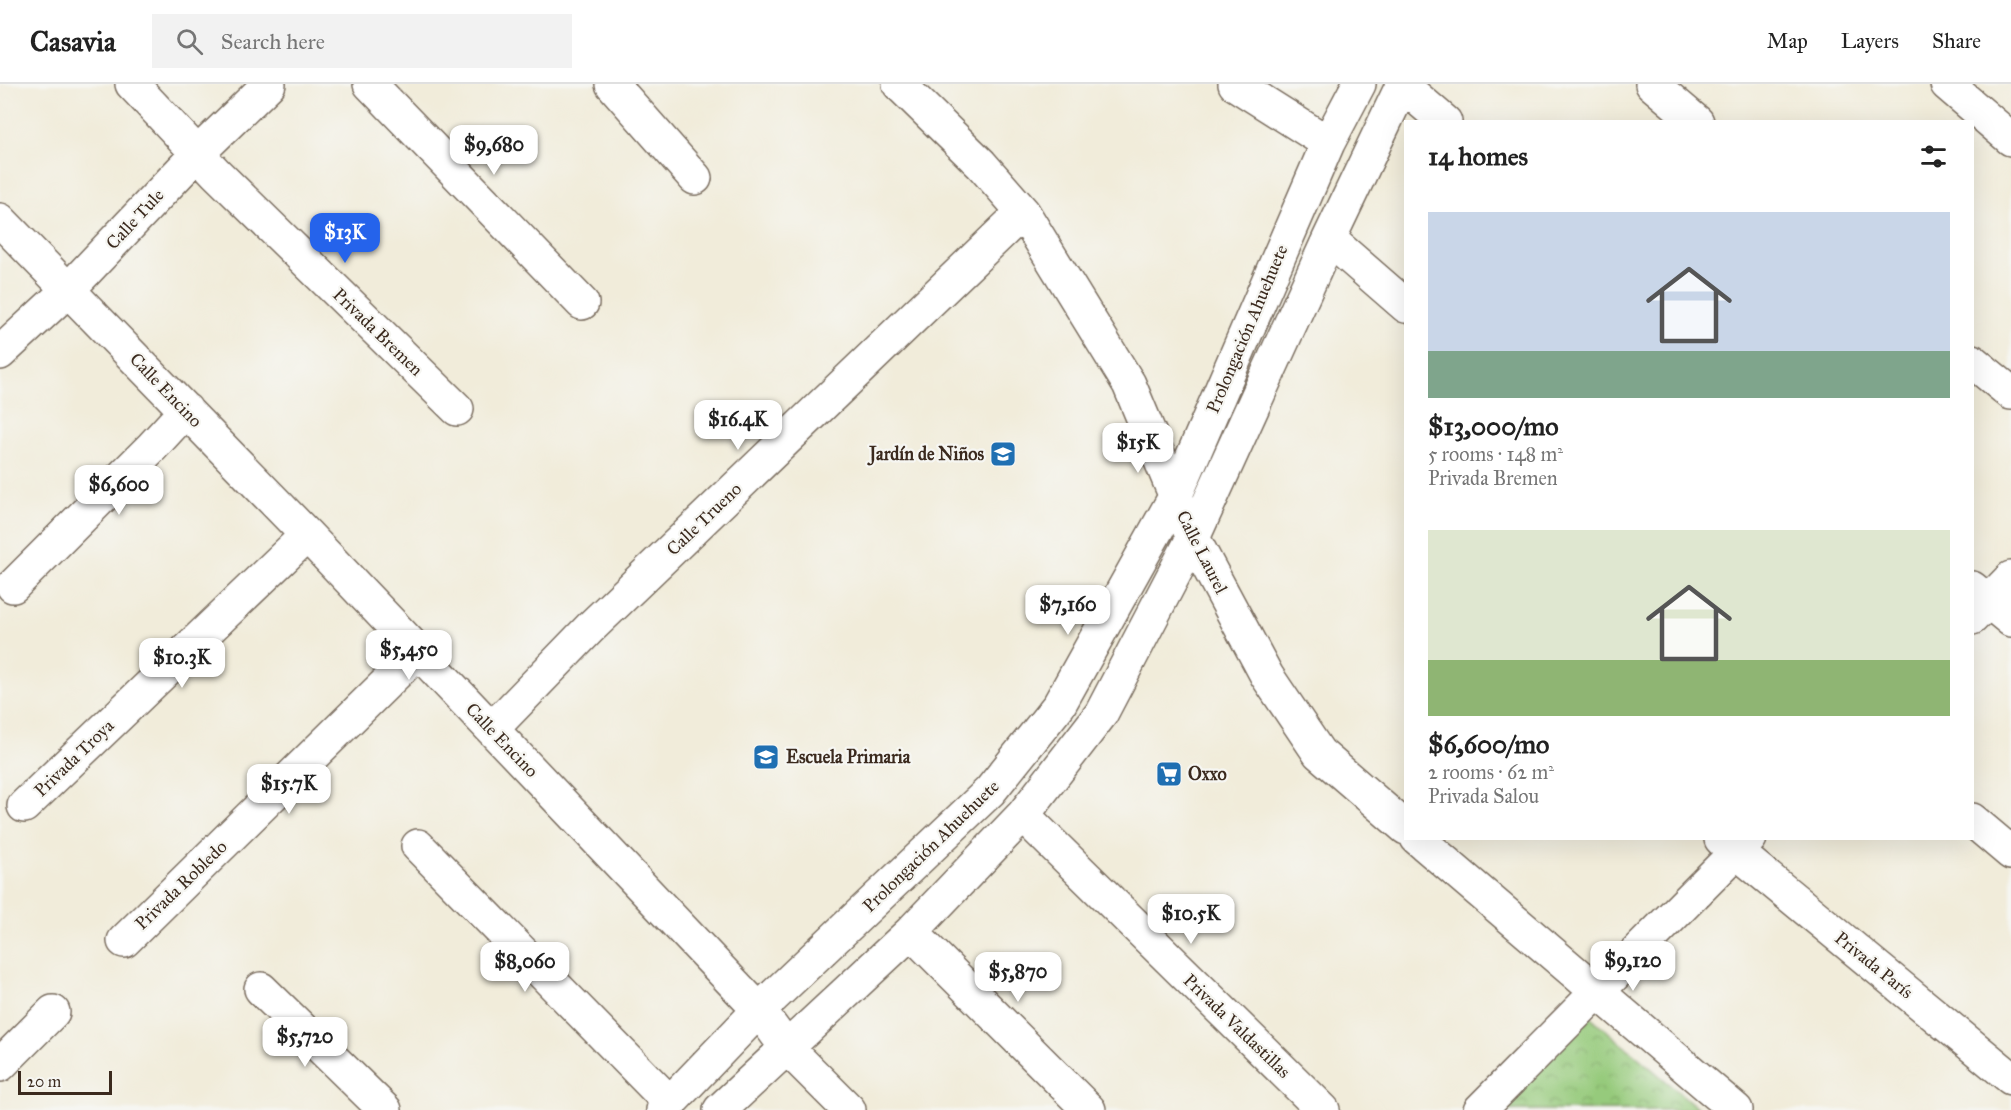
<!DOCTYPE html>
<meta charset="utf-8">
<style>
body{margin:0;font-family:"IM FELL Great Primer",serif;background:#f2f2f2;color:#222;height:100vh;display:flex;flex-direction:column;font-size:22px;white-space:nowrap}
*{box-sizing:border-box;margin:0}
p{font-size:20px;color:#767676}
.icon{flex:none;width:33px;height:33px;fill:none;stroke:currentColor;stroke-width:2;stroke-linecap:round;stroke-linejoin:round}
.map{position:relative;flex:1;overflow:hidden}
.details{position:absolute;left:1404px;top:36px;width:570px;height:720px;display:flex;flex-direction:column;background:#fff;border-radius:0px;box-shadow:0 6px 24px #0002}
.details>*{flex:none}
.scale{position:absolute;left:18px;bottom:15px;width:94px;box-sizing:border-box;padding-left:6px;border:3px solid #3b2a1e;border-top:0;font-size:16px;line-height:21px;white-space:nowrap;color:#3b2a1e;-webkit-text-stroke:4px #f6f6f2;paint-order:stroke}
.price{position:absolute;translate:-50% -51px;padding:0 14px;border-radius:12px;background:#fff;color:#222;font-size:20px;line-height:39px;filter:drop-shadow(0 2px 3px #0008)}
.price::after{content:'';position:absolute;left:50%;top:36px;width:18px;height:14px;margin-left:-9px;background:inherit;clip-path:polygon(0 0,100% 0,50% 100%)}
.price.active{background:#2563eb;color:#fff}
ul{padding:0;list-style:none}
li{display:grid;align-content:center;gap:12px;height:318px;padding:0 24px}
li span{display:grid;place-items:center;height:186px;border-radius:0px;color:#555}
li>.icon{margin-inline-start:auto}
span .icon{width:108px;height:108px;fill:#fffc;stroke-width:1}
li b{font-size:26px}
h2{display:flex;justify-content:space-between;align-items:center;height:72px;padding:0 24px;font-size:26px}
header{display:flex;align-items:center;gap:36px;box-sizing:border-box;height:84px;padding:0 30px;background:#fff;border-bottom:2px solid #e0e0e0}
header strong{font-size:28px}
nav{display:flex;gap:33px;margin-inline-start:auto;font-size:21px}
.search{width:420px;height:54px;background:#f2f2f2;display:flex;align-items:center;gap:15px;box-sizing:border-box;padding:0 21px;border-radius:0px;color:#767676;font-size:22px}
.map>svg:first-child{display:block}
.park{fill:url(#park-crowns);stroke:#687a4c;stroke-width:1.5}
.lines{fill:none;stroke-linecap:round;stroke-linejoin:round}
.minor-casing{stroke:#7b6e60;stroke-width:36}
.minor{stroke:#fff;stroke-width:33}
.labels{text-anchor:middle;stroke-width:4.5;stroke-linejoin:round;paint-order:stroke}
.street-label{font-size:18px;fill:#3b2a1e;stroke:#f6f6f2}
.poi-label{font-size:18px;font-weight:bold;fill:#3b2a1e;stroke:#f6f6f2;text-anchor:start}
</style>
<header>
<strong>Casavia</strong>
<div class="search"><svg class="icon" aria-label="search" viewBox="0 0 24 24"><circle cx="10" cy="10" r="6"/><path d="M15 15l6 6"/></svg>Search here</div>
<nav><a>Map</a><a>Layers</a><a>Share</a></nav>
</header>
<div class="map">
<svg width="2011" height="1026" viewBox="0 0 2011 1026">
<defs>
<pattern id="park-crowns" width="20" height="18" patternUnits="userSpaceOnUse" patternTransform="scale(1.5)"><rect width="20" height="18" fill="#96ca7b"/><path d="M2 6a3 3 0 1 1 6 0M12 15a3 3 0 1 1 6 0" fill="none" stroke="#7ca464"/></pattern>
</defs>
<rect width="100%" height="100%" fill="#f6f6f2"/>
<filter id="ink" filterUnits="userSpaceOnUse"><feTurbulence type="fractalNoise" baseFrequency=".0167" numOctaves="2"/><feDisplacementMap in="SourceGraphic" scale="12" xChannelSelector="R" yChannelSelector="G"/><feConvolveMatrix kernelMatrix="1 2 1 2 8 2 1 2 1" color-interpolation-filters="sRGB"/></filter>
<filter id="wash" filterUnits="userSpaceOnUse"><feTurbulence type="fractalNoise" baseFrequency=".008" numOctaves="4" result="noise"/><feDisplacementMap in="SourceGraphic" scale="24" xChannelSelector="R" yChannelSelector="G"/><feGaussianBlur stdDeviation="1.35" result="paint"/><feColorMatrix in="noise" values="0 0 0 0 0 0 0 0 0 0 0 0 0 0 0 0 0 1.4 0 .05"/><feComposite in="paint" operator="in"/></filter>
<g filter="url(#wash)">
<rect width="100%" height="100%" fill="#f1ecda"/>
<path class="park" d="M1580,924L1700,1026H1478Z"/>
</g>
<g filter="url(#ink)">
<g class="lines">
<defs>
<path id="minor" d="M132,0L216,89L457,325
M370,0L582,219
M612,0L695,94
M899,0L981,80L1023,128L1129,300L1193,454L1267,592L1319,669L1406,744
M1235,0L1328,59
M1652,0L1697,38
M1947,0L2011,55
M1402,1L1445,38
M0,136L307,451L759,926L786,963L849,1026
M1329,155L1406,222
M0,269L69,205L198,69L269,0
M1972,277L2011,309
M13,502L152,363L186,326
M1972,504L2011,536
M1972,534L2011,494
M492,645L590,544L1023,128
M24,722L307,451
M1023,731L1323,1026
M1972,736L2011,769
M1417,754L1736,1026
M1721,755L2011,994
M418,762L670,1019
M911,848L1089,1026
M124,857L417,569
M261,905L385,1026
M0,981L53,928
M663,1026L759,926L990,707L1059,621L1175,413L1328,59L1359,0
M720,1026L911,848L1023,731L1101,630L1193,454L1329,155L1403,0
M1480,1026L1750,754"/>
</defs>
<use href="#minor" class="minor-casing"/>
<use href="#minor" class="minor"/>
</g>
</g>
<defs>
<symbol id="school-square" viewBox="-11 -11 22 22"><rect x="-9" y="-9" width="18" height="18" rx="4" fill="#1f6fb2" stroke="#f6f6f2"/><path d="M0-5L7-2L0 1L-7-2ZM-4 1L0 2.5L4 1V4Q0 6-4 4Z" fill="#fff"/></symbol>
<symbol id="supermarket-square" viewBox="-11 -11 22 22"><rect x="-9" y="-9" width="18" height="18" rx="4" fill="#1f6fb2" stroke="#f6f6f2"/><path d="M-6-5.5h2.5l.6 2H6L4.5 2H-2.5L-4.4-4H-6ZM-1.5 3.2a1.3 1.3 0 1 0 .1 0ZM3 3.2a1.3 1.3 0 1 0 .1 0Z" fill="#fff"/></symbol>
</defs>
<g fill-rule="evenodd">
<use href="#school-square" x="988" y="355" width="30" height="30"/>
<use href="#school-square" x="751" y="658" width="30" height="30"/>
<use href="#supermarket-square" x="1154" y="675" width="30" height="30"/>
</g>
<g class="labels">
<g class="street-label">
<text transform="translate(135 135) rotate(-47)" y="6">Calle Tule</text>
<text transform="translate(1247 245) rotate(-67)" y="6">Prolongación Ahuehuete</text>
<text transform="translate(378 248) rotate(44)" y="6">Privada Bremen</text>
<text transform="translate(166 306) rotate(46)" y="6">Calle Encino</text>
<text transform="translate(704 435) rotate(-44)" y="6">Calle Trueno</text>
<text transform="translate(1202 468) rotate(63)" y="6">Calle Laurel</text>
<text transform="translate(502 656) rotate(46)" y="6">Calle Encino</text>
<text transform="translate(74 674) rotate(-44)" y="6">Privada Troya</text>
<text transform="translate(931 762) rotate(-44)" y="6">Prolongación Ahuehuete</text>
<text transform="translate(181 801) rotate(-44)" y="6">Privada Robledo</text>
<text transform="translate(1874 881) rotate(39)" y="6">Privada París</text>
<text transform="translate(1237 942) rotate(44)" y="6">Privada Valdastillas</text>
</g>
<g class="poi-label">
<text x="984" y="376" text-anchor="end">Jardín de Niños</text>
<text x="786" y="679">Escuela Primaria</text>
<text x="1188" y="696">Oxxo</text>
</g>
</g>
</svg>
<div class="scale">20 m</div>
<b class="price" style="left:494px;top:92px">$9,680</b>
<b class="price active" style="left:345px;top:180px">$13K</b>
<b class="price" style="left:738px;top:367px">$16.4K</b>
<b class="price" style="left:1138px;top:390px">$15K</b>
<b class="price" style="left:119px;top:432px">$6,600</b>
<b class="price" style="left:1068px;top:552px">$7,160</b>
<b class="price" style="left:409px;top:597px">$5,450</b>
<b class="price" style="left:182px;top:605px">$10.3K</b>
<b class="price" style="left:289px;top:731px">$15.7K</b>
<b class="price" style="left:1191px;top:861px">$10.5K</b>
<b class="price" style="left:1633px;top:908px">$9,120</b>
<b class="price" style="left:525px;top:909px">$8,060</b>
<b class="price" style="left:1018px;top:919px">$5,870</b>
<b class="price" style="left:305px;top:984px">$5,720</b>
<section class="details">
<h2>14 homes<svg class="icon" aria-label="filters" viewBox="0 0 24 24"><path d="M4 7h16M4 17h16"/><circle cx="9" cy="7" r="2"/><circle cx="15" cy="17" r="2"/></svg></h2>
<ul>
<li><span style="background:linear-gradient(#c9d6e8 75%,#7fa58c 0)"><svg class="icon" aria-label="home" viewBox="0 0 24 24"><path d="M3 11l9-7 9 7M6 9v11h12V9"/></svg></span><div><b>$13,000/mo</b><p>5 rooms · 148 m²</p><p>Privada Bremen</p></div></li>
<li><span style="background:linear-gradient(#dfe7d0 70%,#8fb573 0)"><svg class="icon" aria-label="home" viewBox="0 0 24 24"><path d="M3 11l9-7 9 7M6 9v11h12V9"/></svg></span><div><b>$6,600/mo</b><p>2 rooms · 62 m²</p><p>Privada Salou</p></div></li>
</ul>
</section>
</div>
